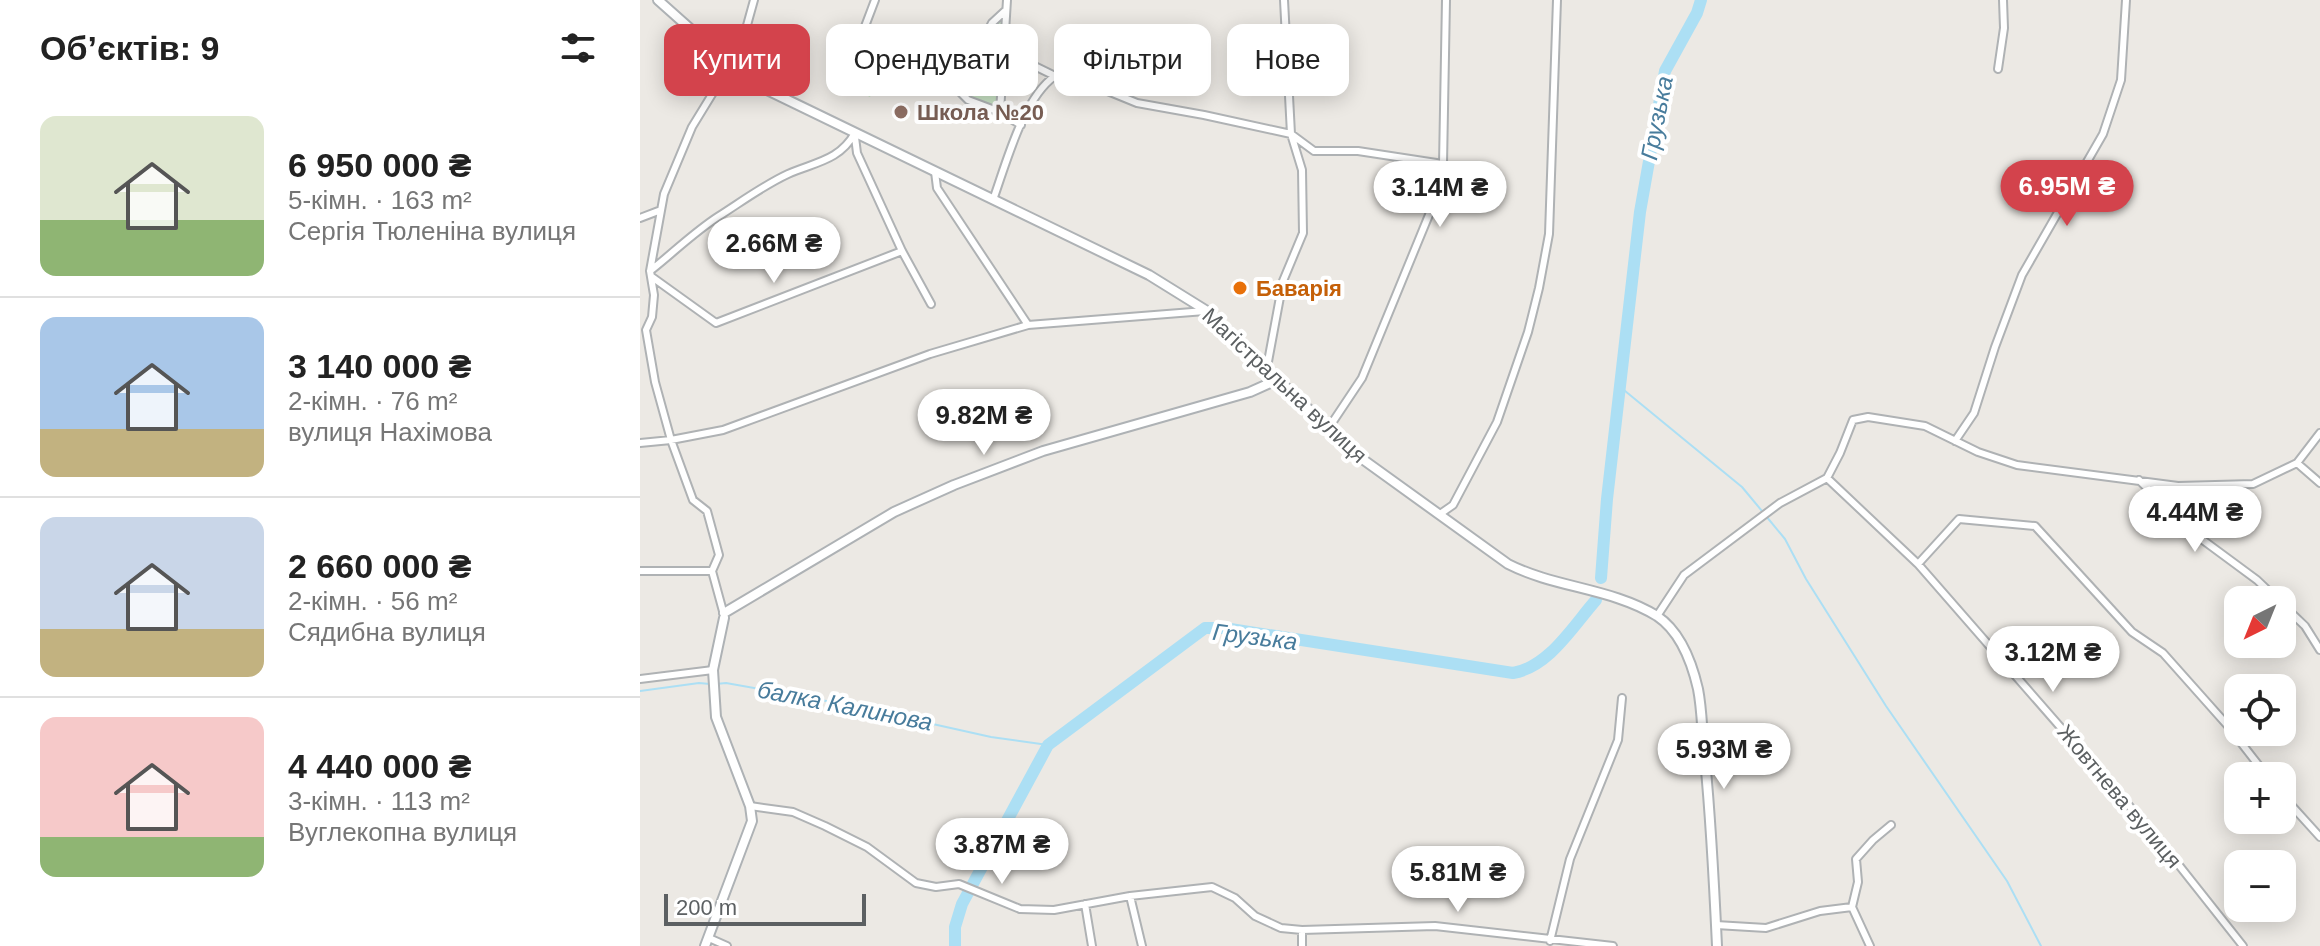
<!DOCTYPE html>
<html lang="uk">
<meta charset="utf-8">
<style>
body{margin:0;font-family:Helvetica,sans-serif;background:#f6f6f6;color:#222;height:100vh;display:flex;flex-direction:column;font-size:30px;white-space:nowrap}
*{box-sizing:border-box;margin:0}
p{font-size:26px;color:#767676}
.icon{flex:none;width:44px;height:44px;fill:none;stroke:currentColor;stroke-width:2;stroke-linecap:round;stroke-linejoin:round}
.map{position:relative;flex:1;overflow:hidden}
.side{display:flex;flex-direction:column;background:#fff;width:640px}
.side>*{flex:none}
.hud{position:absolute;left:24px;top:24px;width:760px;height:72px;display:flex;gap:16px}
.needle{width:52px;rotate:223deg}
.controls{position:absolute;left:1584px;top:586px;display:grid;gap:16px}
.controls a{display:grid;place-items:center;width:72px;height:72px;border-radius:16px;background:#fff;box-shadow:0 4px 20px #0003;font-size:40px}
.scale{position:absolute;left:24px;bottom:20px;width:202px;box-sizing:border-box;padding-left:8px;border:4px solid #5c6062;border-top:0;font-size:22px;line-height:28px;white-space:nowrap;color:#5c6062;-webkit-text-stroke:6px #fff;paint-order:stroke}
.price{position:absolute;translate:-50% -68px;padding:0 18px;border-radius:28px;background:#fff;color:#222;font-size:26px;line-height:52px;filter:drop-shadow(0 2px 4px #0008)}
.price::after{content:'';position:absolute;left:50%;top:48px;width:24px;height:18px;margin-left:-12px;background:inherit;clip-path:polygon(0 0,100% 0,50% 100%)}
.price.current{background:#d3434c;color:#fff}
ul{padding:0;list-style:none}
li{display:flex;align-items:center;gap:24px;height:200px;padding:0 40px}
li+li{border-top:2px solid #e0e0e0}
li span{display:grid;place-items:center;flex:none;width:224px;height:160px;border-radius:16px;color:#555}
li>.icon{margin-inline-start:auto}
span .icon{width:96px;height:96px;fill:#fffc;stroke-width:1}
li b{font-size:34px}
h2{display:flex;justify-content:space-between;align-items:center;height:96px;padding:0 40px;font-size:34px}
.pill{padding:0 28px;border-radius:16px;background:#fff;box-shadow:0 4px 20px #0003;font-size:28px;line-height:72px}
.pill.current{background:#d3434c;color:#fff}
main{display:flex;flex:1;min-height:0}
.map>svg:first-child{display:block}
.green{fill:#c7e1c3}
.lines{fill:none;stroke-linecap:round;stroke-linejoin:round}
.stream{stroke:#acdff4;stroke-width:2}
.river{stroke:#acdff4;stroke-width:12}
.street-casing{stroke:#afb2b4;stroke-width:10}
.secondary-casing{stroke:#aeb2b5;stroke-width:12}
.street{stroke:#fff;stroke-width:6}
.secondary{stroke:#fff;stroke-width:8}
.education-dot{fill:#8d6e63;stroke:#fff;stroke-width:3}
.food-dot{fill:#e8710a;stroke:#fff;stroke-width:3}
.labels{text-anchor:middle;stroke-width:8;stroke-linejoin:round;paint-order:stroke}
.education-label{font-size:22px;font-weight:bold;fill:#785e54;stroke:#fff;text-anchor:start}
.food-label{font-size:22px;font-weight:bold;fill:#c56008;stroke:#fff;text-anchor:start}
.street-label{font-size:22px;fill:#5c6062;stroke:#fff}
.water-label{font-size:24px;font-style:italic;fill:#487c9c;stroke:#fff}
</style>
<main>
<section class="side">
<h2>Об’єктів: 9<svg class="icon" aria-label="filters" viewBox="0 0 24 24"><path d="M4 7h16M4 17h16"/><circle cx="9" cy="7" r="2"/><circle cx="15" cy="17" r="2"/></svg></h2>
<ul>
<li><span style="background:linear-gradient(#dfe7d0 65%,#8fb573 0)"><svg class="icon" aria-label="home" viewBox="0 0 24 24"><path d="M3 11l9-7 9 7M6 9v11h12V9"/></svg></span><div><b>6 950 000 ₴</b><p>5-кімн. · 163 m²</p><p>Сергія Тюленіна вулиця</p></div></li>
<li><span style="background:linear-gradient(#a9c7e8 70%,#c2b280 0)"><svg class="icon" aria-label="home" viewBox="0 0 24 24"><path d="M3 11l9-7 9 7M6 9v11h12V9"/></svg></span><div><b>3 140 000 ₴</b><p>2-кімн. · 76 m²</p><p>вулиця Нахімова</p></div></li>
<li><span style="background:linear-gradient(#c9d6e8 70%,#c2b280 0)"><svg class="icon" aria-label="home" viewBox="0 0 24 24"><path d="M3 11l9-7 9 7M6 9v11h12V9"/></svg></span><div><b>2 660 000 ₴</b><p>2-кімн. · 56 m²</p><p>Сядибна вулиця</p></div></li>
<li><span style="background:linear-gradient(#f6c9c9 75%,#8fb573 0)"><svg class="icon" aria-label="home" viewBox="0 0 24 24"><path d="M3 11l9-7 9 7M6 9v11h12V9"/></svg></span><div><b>4 440 000 ₴</b><p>3-кімн. · 113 m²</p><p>Вуглекопна вулиця</p></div></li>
</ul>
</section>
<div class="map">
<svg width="1680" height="946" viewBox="0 0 1680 946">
<rect width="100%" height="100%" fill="#ece9e4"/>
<path class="green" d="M362,18L356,108C343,103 326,100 323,85L355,24Z
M200,64L237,81L230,97L193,80Z"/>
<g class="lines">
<path class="stream" d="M979,386L1102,487L1122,511
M1126,516L1145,539L1166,579L1246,706L1367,881L1401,946
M76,684L86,683L203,704L351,737L408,745
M0,691L59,683L70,684"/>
<path class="river" d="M961,578L967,499L1000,212L1025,71L1057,13L1061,0
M315,946V927L322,904L408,745L565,628H584L873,673C909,667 933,626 956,600"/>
<defs>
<path id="street" d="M367,0L360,112L381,125
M364,51L415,76
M213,58L235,0
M1358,69L1364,28L1363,0
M360,112L328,100L321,93L320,83L352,23L365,11
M215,137L217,153L262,251L291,304
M295,172L297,188L388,325
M353,200C366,164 383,98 415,76L453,85L497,103L564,115L651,134L674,151H718L803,164
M0,218L21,210
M10,271C33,253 54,232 79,216C101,202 124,185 148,174C175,162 199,161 215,133
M12,277L76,323L262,251
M627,367L643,281L663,233L662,170L651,134L644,0
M688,429L722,378L791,210L803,164L806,0
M1315,441L1334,413L1355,347L1382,275L1463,134L1481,80L1486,0
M0,443L31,440L83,430L290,354L388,325L565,311
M1657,463L1680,483
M1187,478L1278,564L1519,840L1603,946
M1499,480L1552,532L1617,580L1638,600
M800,514L813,505L857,422L888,332L899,288L909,234L917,0
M1278,564L1319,519L1395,526L1492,632L1523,653L1588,726L1627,776
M0,571H72
M1642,604L1665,626L1680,650
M84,615L72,571L79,555L67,511L53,500L31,440L15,382L6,330L12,317L14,295L10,271L24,194L52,127L101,47L114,0
M1017,616L1044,575L1140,503L1187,478L1200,453L1213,420L1228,417L1285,426L1338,452L1377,465L1538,486L1613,484L1657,463L1680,433
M0,679L73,670
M1642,795L1680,837
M110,806L153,812L185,826L227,847L276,883L296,887L319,884L380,909L414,910L490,896L572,887L595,898L615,916L641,928L662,930L795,926L973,946
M490,896L502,946
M445,904L452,946
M1076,925L1126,928L1180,911L1212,907
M69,938L87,946
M910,941L930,859L978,740L982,698
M662,946V930
M1230,946L1212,907L1218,882L1216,859L1233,840L1251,825"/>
<path id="secondary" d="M18,0L91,65L123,88L509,275L567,311L714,453L868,564C915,588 972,588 1017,616C1041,632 1052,663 1058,689C1062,709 1062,731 1064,750C1071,816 1074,881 1077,946
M84,613L254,512L314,485L403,451L610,392L639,379
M65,946L112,821L110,806L76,717L73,670L84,618"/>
</defs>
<use href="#street" class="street-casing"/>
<use href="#secondary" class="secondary-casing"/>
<use href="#street" class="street"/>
<use href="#secondary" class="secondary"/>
</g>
<circle class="education-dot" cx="261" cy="112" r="8"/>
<circle class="food-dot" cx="600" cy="288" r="8"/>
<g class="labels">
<g class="education-label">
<text x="277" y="120">Школа №20</text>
</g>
<g class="food-label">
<text x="616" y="296">Баварія</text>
</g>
<g class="street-label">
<text transform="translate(645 385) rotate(43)" y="8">Магістральна вулиця</text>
<text transform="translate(1480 796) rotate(50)" y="8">Жовтнева вулиця</text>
</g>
<g class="water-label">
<text transform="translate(1017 118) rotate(-79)" y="8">Грузька</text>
<text transform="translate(615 637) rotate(7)" y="8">Грузька</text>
<text transform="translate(205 706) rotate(11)" y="8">балка Калинова</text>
</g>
</g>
</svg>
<div class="controls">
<a><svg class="needle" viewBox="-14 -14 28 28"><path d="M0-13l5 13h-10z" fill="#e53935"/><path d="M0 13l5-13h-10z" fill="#767676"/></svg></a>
<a><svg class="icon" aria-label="locate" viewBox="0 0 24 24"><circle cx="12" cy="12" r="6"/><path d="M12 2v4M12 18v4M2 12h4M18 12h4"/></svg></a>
<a>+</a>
<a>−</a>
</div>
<div class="scale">200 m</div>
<b class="price current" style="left:1427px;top:228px">6.95M ₴</b>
<b class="price" style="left:800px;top:229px">3.14M ₴</b>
<b class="price" style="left:134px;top:285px">2.66M ₴</b>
<b class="price" style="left:344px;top:457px">9.82M ₴</b>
<b class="price" style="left:1555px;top:554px">4.44M ₴</b>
<b class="price" style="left:1413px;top:694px">3.12M ₴</b>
<b class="price" style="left:1084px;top:791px">5.93M ₴</b>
<b class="price" style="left:362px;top:886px">3.87M ₴</b>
<b class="price" style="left:818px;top:914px">5.81M ₴</b>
<div class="hud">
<a class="pill current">Купити</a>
<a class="pill">Орендувати</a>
<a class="pill">Фільтри</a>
<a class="pill">Нове</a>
</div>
</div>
</main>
